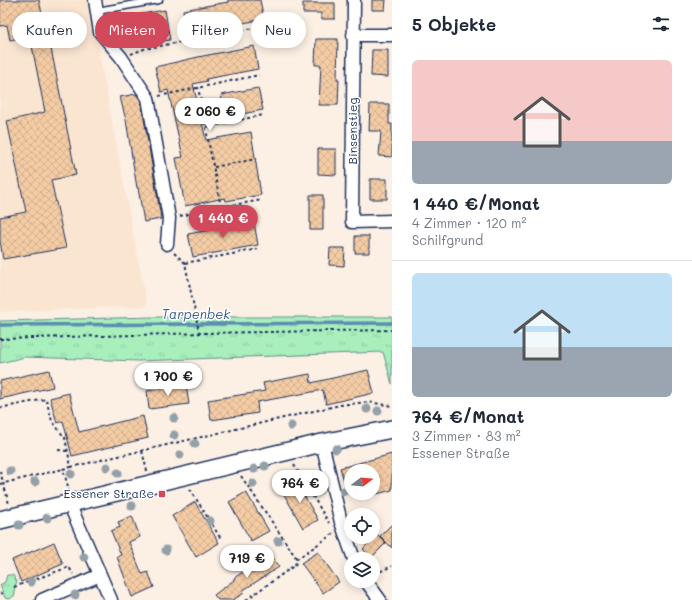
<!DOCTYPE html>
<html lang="de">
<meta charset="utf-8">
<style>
body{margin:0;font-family:Mali,sans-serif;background:#f6f6f7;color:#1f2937;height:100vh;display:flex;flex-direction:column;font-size:15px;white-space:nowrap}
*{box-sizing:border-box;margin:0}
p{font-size:13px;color:#747a83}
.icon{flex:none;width:22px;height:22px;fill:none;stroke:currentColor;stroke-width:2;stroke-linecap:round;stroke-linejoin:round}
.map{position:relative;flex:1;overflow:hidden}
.side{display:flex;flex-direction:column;background:#fff;width:300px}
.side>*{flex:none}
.banner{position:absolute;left:12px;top:12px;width:320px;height:36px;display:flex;gap:8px}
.needle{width:26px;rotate:74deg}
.fabs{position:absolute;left:344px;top:464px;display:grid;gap:8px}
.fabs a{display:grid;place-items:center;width:36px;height:36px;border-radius:50%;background:#fff;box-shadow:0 2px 10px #0003;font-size:20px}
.price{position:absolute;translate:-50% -34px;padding:0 9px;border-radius:14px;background:#fff;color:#222;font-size:13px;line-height:26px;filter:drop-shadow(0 1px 2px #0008)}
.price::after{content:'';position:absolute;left:50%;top:24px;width:12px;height:9px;margin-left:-6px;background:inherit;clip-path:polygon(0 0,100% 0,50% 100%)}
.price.selected{background:#d1495b;color:#fff}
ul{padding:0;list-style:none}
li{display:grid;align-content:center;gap:8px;height:212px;padding:0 20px}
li+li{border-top:1px solid #e0e1e3}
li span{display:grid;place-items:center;height:124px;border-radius:6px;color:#555}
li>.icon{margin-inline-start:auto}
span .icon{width:72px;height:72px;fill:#fffc;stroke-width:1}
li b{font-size:17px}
h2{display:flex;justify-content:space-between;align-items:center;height:48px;padding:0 20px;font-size:17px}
.pill{padding:0 14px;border-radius:18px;background:#fff;box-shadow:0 2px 10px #0003;font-size:14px;line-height:36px}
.pill.selected{background:#d1495b;color:#fff}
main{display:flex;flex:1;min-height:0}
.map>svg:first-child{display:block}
.built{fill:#fae5d1}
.grass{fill:url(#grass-tufts);stroke:#628f8d}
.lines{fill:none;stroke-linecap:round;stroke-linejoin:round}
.stream{stroke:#5d8db2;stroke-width:3.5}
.building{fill:url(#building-cross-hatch);stroke:#1b2f5e}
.lane-casing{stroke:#1b2f5e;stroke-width:9}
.street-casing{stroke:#1b2f5e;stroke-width:15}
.secondary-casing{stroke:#1b2f5e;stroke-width:20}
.path{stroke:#1b2f5e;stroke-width:2;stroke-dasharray:3 3;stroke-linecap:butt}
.lane{stroke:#fff;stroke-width:6}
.street{stroke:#fff;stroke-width:12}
.secondary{stroke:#fff;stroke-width:17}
.tree{fill:#94a0a8}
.poi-dot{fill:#d1495b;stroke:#fff;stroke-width:1.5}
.labels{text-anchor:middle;stroke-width:3;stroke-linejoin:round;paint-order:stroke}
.street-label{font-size:12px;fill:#1b2f5e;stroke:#fff}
.poi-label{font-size:12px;fill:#1b2f5e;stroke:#fff;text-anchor:end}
.water-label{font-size:13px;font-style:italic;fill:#3c5e88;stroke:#fff}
</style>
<main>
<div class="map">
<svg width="392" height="600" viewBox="0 0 392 600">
<defs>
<pattern id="grass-tufts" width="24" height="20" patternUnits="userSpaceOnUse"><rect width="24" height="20" fill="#a8efbc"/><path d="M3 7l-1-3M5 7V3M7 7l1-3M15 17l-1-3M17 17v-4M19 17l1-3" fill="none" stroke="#90cda4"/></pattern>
<pattern id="building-cross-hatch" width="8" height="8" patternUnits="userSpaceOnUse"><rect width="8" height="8" fill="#f4cca4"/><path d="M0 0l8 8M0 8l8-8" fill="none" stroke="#d1b090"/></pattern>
</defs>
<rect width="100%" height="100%" fill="#fcf0e4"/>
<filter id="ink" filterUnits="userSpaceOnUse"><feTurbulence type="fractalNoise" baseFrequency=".025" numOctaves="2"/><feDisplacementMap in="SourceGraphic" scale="8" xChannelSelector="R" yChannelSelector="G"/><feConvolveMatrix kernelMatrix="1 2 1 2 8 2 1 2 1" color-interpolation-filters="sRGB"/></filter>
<g filter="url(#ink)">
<path class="built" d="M0,0H89L147,306L0,312Z"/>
<path class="grass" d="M153,317H392V384L383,352L138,361L25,357L0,363V321Z
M7,575H13L17,582L14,587L15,595L10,599L5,598L0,585L5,582Z"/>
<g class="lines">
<path class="stream" d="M0,325L392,323"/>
</g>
<path class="building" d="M0,0H39L44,23H46L76,175L51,180L66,248L3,259L0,241V217L26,212L7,121L45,112L30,36L10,40L7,25L0,26Z
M228,0H260L264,19L187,34L183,10L228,2Z
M372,0H386L385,10H372Z
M303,3H335V19H321V13H303Z
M165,10L170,40L140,45L135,15Z
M316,39H338L337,79H339L338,105H319L321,65H315Z
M254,46L258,69L206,79L207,81L193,84L206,140L251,132L261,195L226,201L225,198L185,206L176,158L183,157L168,90L161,92L155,67L198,57Z
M372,50H388V77L371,76Z
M258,88L263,110L226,117L221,95Z
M136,94L141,101L161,218V219L144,222L138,188H137L126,120L120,97Z
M370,104H389V124H392V157L379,156L381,131H369Z
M318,149H336V175L318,174Z
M370,179H387V199H370Z
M310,195H323V230H310Z
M254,222L258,245L193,257L188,234Z
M355,236H369V253H355Z
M330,248H345L344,266L329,265Z
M49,370L53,387L0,399V381Z
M368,370L374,393L326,404L323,390L257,402L258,413L211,420L208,400L265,391L263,383L310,374L311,383Z
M186,385L189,404L149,409L147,391Z
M69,393L79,432L143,416L148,438L72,456L63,421L57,423L50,398Z
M392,454V490L373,495V471H351V494H348L340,468Z
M296,481L318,520L303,528L281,489Z
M246,492L269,531L251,541L229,502Z
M195,502L219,543L196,557L172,516Z
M132,516L140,537L129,542L142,574L148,572L154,587L132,597L117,557L121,555L111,531L120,527L118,522Z
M392,524V548L380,536Z
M373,530L386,543L371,558L363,549L373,538Z
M54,542L63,564L21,582L12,560Z
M318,552L339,582L323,593L301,563Z
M270,554L279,567L242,591L244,593L233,600H218L214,595L234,580V578Z"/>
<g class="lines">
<defs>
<path id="lane" d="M97,11L159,0"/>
<path id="street" d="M95,0L100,32L121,57L148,98L169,218L167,244
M354,0L352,222L392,221
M353,35H392
M322,443L341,522L354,559
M69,503L111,600
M366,581L380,600
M42,600L100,575"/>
<path id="secondary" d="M0,520L322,443L392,429"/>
</defs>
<use href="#lane" class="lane-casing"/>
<use href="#street" class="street-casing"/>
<use href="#secondary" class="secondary-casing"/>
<path class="path" d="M131,54L144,49L264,26
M159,96L259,75
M206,127L263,115
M214,167L256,159
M221,207L262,200
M180,216L221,207L198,87
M174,253L185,263L199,332
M185,263L258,249
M0,339L203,333L392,330
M0,408L46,399L52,421L65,438L71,467L63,469L69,490
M58,450L67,451
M142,451L147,471
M294,465L329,523
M71,467L340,405L368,402L392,406
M0,471L9,504
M241,476L297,559
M0,484L63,469
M190,489L221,539
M375,574L392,566
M14,587L69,567L73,574
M0,594L2,593
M246,600L295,565L297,559L334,533"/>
<use href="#lane" class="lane"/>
<use href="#street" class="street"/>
<use href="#secondary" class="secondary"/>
</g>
<g class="tree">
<circle cx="367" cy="409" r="4.5"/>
<circle cx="378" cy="411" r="4.5"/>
<circle cx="174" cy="418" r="4.5"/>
<circle cx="291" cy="426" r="4.5"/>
<circle cx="174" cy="435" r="4.5"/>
<circle cx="195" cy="444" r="4.5"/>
<circle cx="336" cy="449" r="4.5"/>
<circle cx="180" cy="455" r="4.5"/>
<circle cx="265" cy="466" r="4.5"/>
<circle cx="107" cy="467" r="4.5"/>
<circle cx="254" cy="469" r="4.5"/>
<circle cx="10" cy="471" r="4.5"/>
<circle cx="118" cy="473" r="4.5"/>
<circle cx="71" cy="474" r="4.5"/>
<circle cx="35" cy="482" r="4.5"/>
<circle cx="253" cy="484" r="4.5"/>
<circle cx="319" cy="490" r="4.5"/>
<circle cx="344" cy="491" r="4.5"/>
<circle cx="132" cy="506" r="4.5"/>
<circle cx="47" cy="518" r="4.5"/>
<circle cx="210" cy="521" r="4.5"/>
<circle cx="19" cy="525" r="4.5"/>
<circle cx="278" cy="541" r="4.5"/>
<circle cx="166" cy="550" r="4.5"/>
<circle cx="84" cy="557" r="4.5"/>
<circle cx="31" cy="582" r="4.5"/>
<circle cx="75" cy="595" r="4.5"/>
</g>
</g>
<rect class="poi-dot" x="158" y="490" width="8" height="8" rx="2"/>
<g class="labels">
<g class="street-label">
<text transform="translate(353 131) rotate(-90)" y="4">Binsenstieg</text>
</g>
<g class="poi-label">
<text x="154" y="498">Essener Straße</text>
</g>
<g class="water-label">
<text x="196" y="319">Tarpenbek</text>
</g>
</g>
</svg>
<div class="fabs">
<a><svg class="needle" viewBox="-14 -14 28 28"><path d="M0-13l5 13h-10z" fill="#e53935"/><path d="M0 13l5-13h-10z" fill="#747a83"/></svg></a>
<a><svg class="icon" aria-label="locate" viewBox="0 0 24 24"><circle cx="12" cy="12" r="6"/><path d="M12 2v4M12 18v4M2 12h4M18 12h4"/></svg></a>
<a><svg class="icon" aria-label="layers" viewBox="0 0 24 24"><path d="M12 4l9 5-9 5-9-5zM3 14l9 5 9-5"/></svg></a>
</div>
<b class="price" style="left:210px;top:132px">2 060 €</b>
<b class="price selected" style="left:223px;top:239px">1 440 €</b>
<b class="price" style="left:168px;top:397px">1 700 €</b>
<b class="price" style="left:300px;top:504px">764 €</b>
<b class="price" style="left:247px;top:579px">719 €</b>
<div class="banner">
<a class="pill">Kaufen</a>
<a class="pill selected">Mieten</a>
<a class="pill">Filter</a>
<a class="pill">Neu</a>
</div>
</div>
<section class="side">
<h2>5 Objekte<svg class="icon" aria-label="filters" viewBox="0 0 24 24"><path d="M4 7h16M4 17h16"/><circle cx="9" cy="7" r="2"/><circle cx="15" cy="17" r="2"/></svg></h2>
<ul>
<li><span style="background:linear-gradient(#f6c9c9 65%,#9aa5b1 0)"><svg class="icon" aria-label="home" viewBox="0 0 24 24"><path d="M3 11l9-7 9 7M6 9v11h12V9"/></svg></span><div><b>1 440 €/Monat</b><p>4 Zimmer · 120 m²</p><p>Schilfgrund</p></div></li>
<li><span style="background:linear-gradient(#bfe0f5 60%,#9aa5b1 0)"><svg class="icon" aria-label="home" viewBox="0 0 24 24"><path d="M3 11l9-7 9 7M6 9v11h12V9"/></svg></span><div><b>764 €/Monat</b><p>3 Zimmer · 83 m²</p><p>Essener Straße</p></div></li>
</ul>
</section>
</main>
